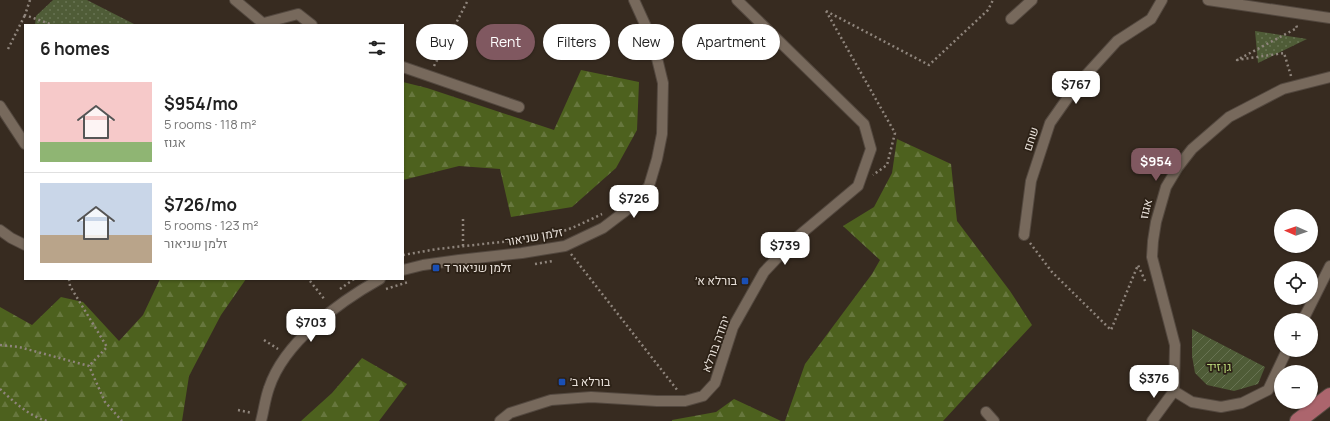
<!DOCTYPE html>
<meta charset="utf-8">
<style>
body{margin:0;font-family:Manrope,Heebo,sans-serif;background:#f6f6f6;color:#222;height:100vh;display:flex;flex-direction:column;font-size:15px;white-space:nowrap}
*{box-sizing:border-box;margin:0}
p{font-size:13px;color:#767676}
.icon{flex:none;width:22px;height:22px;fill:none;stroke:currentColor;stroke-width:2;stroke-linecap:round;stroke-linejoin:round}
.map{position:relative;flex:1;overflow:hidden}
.panel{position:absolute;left:24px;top:24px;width:380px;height:256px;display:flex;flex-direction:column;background:#fff;border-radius:0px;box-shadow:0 1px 3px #0004}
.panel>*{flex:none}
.banner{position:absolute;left:416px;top:24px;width:380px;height:36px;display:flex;gap:8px}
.needle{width:26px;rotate:272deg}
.controls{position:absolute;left:1274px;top:209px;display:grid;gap:8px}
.controls a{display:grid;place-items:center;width:44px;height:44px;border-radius:50%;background:#fff;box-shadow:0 1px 3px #0004;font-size:20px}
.price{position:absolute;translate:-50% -34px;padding:0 9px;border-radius:8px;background:#fff;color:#222;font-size:13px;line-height:26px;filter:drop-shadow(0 1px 2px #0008)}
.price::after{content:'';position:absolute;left:50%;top:24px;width:12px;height:9px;margin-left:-6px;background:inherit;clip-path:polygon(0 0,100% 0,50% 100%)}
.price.on{background:#805860;color:#fff}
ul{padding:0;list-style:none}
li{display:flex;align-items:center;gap:12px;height:100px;padding:0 16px}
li+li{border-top:1px solid #e0e0e0}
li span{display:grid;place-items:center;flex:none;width:112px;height:80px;border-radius:0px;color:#555}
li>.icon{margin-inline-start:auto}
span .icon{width:48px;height:48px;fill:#fffc;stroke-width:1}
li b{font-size:17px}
h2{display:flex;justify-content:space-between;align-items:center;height:48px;padding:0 16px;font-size:17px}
.pill{padding:0 14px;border-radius:18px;background:#fff;box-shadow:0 1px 3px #0004;font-size:14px;line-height:36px}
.pill.on{background:#805860;color:#fff}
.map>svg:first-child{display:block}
.forest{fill:url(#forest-firs)}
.park{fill:url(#park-dots)}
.garden{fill:url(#garden-furrows)}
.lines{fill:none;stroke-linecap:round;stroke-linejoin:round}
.street-casing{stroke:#53483f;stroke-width:12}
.primary-casing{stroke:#53483f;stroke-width:18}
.path{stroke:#8f857c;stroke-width:2.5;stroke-dasharray:2 3;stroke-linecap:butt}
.street{stroke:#77695c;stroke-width:10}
.primary{stroke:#ac656d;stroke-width:16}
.transit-dot{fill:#1a4fb4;stroke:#2c2116;stroke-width:1.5}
.labels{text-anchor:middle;stroke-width:3.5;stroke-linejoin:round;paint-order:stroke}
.street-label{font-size:12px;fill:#e8e0d9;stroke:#2c2116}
.poi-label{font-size:12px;fill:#e8e0d9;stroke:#2c2116;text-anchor:start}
.park-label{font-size:12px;fill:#b4d275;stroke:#2c2116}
</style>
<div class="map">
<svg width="1330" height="421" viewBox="0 0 1330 421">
<defs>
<pattern id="forest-firs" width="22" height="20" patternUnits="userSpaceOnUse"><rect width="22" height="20" fill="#4d611e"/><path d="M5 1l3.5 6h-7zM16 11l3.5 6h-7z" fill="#67773e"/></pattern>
<pattern id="park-dots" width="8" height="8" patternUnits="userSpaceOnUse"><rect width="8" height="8" fill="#4f5c37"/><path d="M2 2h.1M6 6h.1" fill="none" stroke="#687353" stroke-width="1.8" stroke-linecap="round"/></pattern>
<pattern id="garden-furrows" width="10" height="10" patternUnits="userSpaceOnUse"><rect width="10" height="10" fill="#4f5c37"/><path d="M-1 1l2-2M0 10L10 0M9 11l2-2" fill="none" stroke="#687353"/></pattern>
</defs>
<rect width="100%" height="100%" fill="#372b20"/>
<path class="forest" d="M581,70L639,82L637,130L616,168L572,207L511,217L500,169L459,166L403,180V82L427,88L554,130Z
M897,139L951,164L957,221L1010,291L1032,325L943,421H785L805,364L872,274L880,260L843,226L874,207L892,173Z
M160,279H246L221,315L189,376L182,421H0V307L32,325L61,297L83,302L119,341L143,315Z
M362,358L407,384L379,421H301L332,393Z
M734,399L781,421H672V420L716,412Z"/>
<path class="park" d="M53,0H87L136,25H35L36,16Z
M1255,31L1307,39L1258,63Z"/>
<path class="garden" d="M1192,329L1265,367L1258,384L1234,391L1207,385L1195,373L1192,356Z"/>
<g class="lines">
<defs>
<path id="street" d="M235,0L265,25
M1208,0L1330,18
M1011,19L1032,0
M264,23L298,14L312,25
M403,67L519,107
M0,106L25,144
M0,230L11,238L25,245
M1024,235L1031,181L1050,123L1076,86L1117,41L1151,19L1162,0
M403,270L423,265L459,260L522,253L565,246L603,228L628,209L649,186L657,159L662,134L663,83L653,42L634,0
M1303,320L1330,266
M1174,391L1175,345L1152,257L1153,241L1156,222L1166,187L1178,167L1192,149L1229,117L1283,89L1330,77
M1174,391L1192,402L1221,407L1242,403L1268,390L1287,350
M986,412L994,421
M261,421C264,410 265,399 269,388C284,342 339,302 380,279
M500,421L510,413L551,400L591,397L657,401H685L703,396L715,383L733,327L764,272L796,238L858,186L871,149L864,124L737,0
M1152,421L1174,391"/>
<path id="primary" d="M1298,421L1330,396"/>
</defs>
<use href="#street" class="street-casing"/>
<use href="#primary" class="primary-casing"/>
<path class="path" d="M30,0L25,15L53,25
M826,11L895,133L887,165L873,175
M826,11L929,65L988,10L993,0
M8,49L25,15
M434,66L468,0
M1291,76L1284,53L1237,60L1297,28L1296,24
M545,236C566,232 583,223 602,214
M1030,243L1052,272L1111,330L1138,265L1146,283
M463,246V219
M571,254L678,391
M403,255L437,249L529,239
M535,264L553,261
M69,279L70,286L107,347L89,366
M310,281L325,300
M340,289L354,279
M386,289L408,282
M264,340L278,349
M0,345L19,347L89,366L105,402L122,421
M0,389C14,402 29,416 47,421
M238,410L252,413"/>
<use href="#street" class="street"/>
<use href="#primary" class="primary"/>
</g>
<g class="transit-dot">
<rect x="432" y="264" width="8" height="8" rx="2"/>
<rect x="741" y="277" width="8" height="8" rx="2"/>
<rect x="558" y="378" width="8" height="8" rx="2"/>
</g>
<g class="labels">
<g class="street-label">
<text transform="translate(1031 139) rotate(-72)" y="4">שחם</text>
<text transform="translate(1146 209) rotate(-76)" y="4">אגוז</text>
<text transform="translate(534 237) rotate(-10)" y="4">זלמן שניאור</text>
<text transform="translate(716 344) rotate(-70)" y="4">יהודה בורלא</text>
</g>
<g class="poi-label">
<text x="444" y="272">זלמן שניאור ד</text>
<text x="737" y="285" text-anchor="end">בורלא א׳</text>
<text x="570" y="386">בורלא ב׳</text>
</g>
<g class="park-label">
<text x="1219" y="371">גן זיד</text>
</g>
</g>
</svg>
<div class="controls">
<a><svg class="needle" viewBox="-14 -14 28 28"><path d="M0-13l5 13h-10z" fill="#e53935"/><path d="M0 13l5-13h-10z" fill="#767676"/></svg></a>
<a><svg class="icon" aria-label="locate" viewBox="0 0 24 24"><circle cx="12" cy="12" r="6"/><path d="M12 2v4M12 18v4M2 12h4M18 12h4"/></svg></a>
<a>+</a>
<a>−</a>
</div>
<b class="price" style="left:1076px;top:105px">$767</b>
<b class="price on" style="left:1156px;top:182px">$954</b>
<b class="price" style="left:634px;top:219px">$726</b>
<b class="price" style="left:785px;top:266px">$739</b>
<b class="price" style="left:311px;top:343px">$703</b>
<b class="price" style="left:1154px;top:399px">$376</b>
<div class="banner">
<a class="pill">Buy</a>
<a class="pill on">Rent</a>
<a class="pill">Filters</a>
<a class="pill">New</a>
<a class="pill">Apartment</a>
</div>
<section class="panel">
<h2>6 homes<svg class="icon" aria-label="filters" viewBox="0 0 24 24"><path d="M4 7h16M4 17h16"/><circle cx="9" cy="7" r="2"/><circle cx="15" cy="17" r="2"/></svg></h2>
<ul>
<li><span style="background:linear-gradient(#f6c9c9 75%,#8fb573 0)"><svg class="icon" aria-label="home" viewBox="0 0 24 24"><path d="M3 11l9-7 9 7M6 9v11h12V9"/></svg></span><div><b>$954/mo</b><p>5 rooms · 118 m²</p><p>אגוז</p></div></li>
<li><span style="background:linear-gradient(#c9d6e8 65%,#b9a48a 0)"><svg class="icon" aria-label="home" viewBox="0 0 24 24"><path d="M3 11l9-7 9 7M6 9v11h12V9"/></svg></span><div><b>$726/mo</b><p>5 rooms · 123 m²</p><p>זלמן שניאור</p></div></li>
</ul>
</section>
</div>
